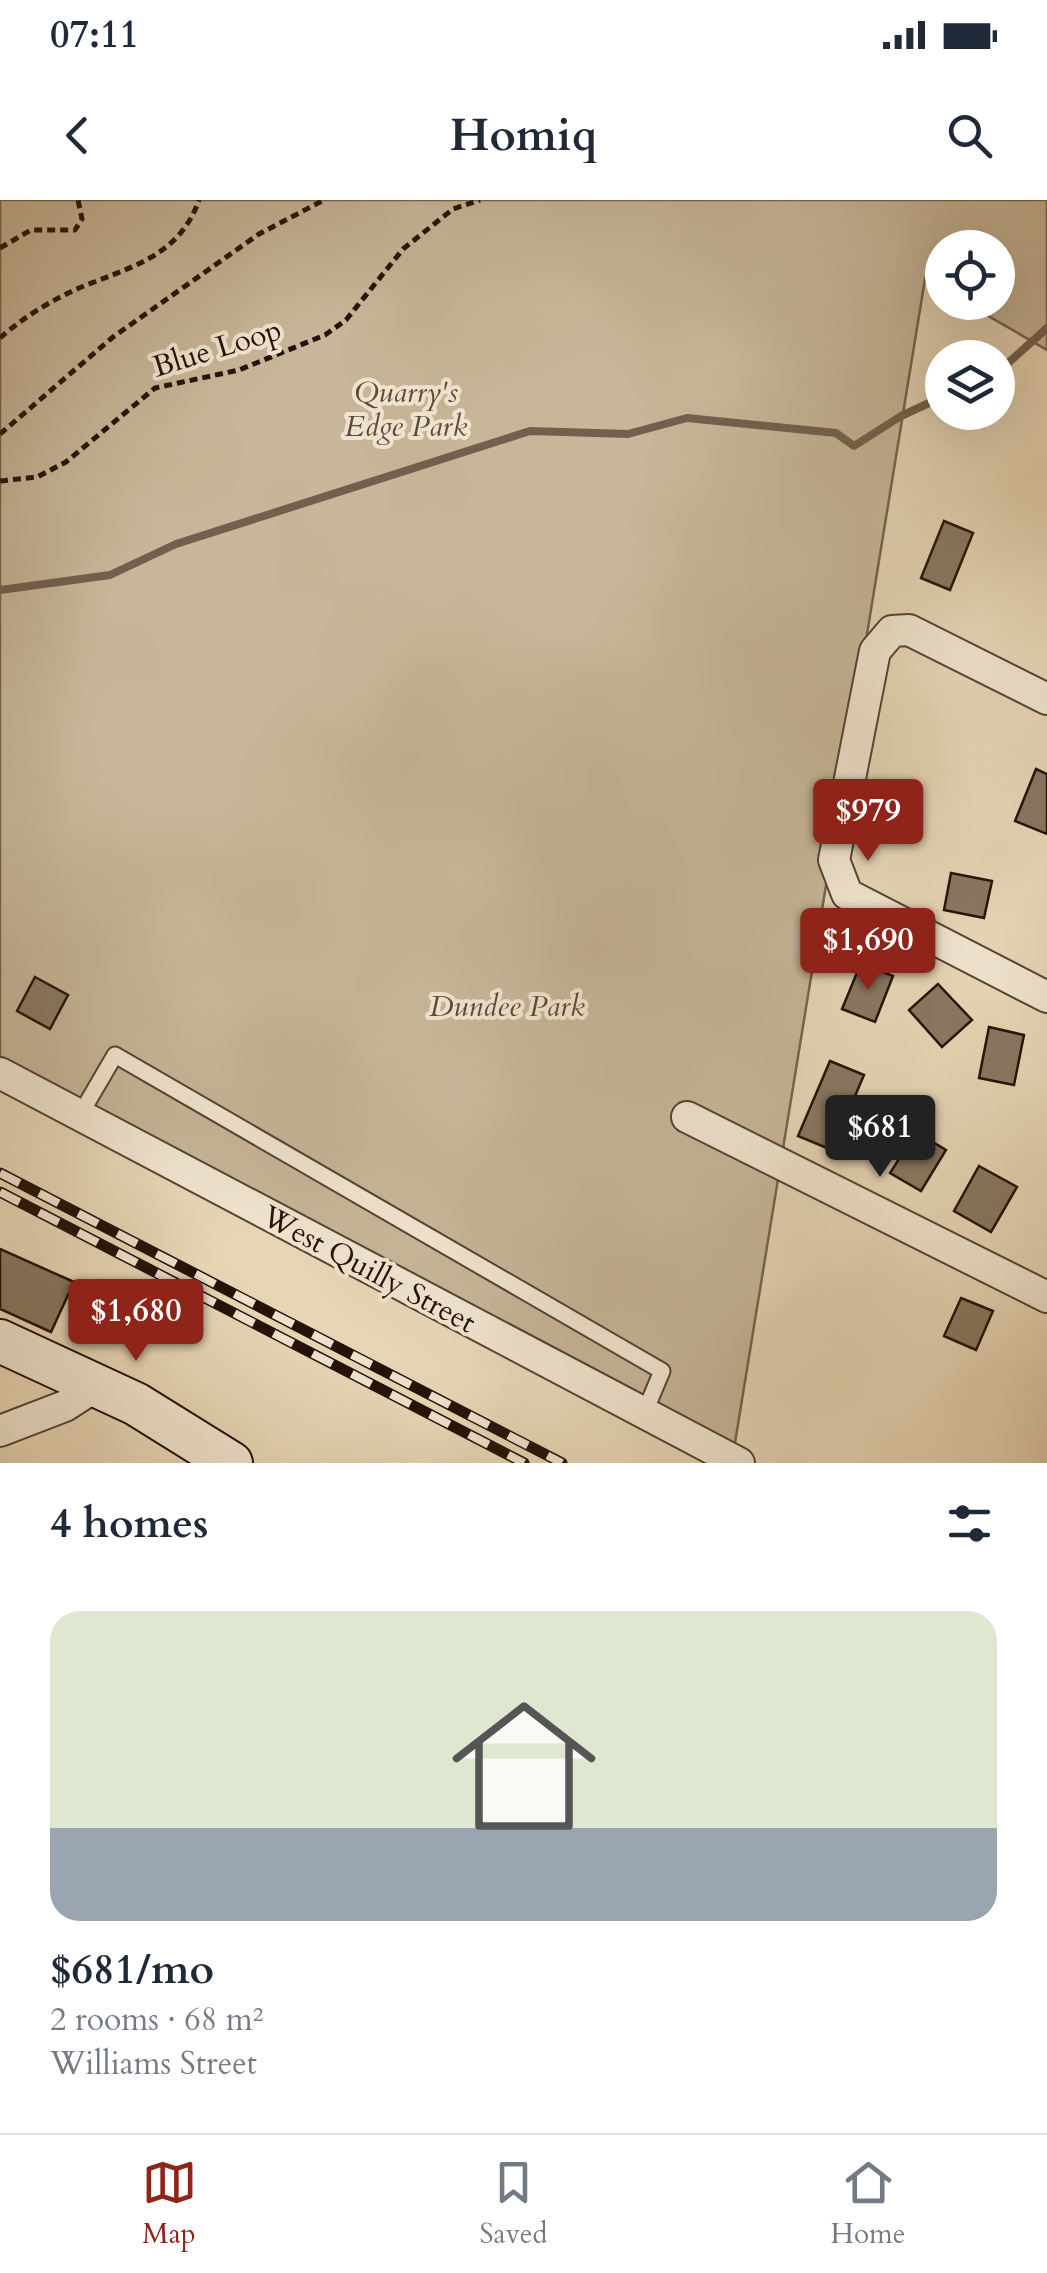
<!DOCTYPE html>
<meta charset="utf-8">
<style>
body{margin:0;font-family:Cardo,serif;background:#f2f2f3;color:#1f2937;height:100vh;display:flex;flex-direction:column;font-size:38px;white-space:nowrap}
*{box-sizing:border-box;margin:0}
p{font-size:32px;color:#747a83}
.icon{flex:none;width:55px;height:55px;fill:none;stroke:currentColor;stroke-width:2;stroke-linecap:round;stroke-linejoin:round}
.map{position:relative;height:1263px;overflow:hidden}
.panel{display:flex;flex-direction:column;background:#fff;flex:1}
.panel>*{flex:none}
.tools{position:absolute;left:925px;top:30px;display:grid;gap:20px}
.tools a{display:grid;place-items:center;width:90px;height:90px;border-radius:50%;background:#fff;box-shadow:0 10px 40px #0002;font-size:50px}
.price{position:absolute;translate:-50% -85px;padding:0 22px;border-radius:10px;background:#8f2418;color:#fff;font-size:32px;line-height:65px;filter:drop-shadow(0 2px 5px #0008)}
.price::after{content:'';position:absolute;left:50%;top:60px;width:30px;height:22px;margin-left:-15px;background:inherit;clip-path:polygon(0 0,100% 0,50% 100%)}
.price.selected{background:#222;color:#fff}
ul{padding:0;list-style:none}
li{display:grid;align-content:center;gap:20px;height:530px;padding:0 50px}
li+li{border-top:2px solid #e0e1e3}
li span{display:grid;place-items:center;height:310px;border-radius:30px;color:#555}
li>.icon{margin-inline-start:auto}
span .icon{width:180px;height:180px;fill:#fffc;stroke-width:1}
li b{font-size:42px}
h2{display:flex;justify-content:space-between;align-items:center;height:120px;padding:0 50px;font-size:42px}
.status{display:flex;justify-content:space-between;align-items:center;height:70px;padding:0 50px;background:#fff;direction:ltr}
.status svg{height:28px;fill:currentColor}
header{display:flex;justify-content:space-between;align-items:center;height:130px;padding:0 50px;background:#fff;font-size:45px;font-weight:700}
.tab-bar{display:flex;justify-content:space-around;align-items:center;height:140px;border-top:2px solid #e0e1e3;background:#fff;font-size:28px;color:#747a83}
.tab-bar a{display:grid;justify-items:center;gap:5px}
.tab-bar .selected{color:#8f2418}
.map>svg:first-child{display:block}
.green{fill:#c7b699;stroke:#756450;stroke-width:2.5}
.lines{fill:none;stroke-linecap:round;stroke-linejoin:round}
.stream{stroke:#71604e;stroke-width:8}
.building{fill:#897863;stroke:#231208;stroke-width:2.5}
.service-casing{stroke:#544334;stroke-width:19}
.minor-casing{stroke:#544334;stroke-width:34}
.secondary-casing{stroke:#231208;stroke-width:46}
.path{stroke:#231208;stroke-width:5;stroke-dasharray:8 5;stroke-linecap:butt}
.service{stroke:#f0e5d0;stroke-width:15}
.minor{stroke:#f0e5d0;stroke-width:30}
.secondary{stroke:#f0e5d0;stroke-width:42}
.rail-casing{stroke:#231208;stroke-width:11}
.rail{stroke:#f0e5d0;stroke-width:8;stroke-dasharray:22;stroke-linecap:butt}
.labels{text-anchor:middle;stroke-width:8;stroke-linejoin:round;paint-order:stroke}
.street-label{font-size:30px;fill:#231208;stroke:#f0e5d0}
.park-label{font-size:30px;font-style:italic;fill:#5c4b3b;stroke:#f0e5d0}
</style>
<div class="status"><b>07:11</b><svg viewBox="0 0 49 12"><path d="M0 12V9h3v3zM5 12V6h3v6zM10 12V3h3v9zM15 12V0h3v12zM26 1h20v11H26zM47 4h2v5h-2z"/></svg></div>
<header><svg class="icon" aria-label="back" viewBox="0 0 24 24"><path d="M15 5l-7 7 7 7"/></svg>Homiq<svg class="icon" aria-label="search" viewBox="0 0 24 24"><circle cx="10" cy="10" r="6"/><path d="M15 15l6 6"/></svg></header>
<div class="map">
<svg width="1047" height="1263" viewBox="0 0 1047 1263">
<rect width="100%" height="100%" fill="#e8d7b7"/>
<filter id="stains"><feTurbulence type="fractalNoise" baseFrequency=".002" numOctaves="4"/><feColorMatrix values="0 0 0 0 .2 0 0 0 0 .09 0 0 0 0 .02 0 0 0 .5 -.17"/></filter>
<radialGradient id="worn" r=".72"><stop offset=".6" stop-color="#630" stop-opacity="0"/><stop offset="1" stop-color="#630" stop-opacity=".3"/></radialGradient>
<path class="green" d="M0,0H1047V150L966,103L998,102V48H942V88L925,79L732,1261L0,870Z"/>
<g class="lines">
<path class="stream" d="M998,172L1047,128
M0,390L110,375L176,344L530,231L628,234L687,218L836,233L854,246L901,216L942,197"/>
</g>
<path class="building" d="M944,321L973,333L950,390L921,378Z
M1036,569L1047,574V634L1015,621Z
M951,673L992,681L984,718L944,710Z
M861,763L893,776L875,822L842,809Z
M35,777L68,795L50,829L17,811Z
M938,784L972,820L942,847L909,810Z
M989,827L1024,835L1014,885L979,878Z
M830,861L864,875L832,950L798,936Z
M916,932L946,950L921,991L890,973Z
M979,966L1017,987L991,1032L954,1011Z
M0,1049L74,1082L51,1132L0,1109Z
M961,1098L993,1111L976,1150L944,1136Z"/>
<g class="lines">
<defs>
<path id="service" d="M80,915L115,855L662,1171L644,1214"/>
<path id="minor" d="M1047,499L909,430L892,431L875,451L834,660L847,694L1047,797
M0,873L739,1263
M687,917L1047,1097
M0,1231L65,1206L96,1186"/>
<path id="secondary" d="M0,1141L136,1204L231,1263"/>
</defs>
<use href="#service" class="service-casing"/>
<use href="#minor" class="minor-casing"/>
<use href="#secondary" class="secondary-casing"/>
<path class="path" d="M0,48L31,30H75L82,19L78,0
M0,138C22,118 52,100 79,88C130,67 179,57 199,0
M0,234L113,137L259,34L324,0
M0,281L37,277L66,262L155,188L239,170L325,135L346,120L403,49L453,9L480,0"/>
<use href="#service" class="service"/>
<use href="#minor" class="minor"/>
<use href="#secondary" class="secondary"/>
<defs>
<path id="rail" d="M0,973L562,1263
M0,992L524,1263"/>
</defs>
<use href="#rail" class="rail-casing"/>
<use href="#rail" class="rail"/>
</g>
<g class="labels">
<g class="street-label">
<text transform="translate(217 148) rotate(-17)" y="10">Blue Loop</text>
<text transform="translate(369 1069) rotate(28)" y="10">West Quilly Street</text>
</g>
<g class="park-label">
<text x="406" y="202">Quarry's<tspan x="406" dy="34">Edge Park</tspan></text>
<text x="507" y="816">Dundee Park</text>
</g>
</g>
<rect width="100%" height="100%" filter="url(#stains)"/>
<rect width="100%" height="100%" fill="url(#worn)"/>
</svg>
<div class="tools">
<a><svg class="icon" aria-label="locate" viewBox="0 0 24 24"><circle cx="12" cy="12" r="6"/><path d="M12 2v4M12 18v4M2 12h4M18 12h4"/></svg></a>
<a><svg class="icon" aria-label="layers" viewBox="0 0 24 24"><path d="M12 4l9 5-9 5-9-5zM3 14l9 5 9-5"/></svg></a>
</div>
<b class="price" style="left:868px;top:664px">$979</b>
<b class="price" style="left:868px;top:793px">$1,690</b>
<b class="price selected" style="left:880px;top:980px">$681</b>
<b class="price" style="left:136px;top:1164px">$1,680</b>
</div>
<section class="panel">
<h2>4 homes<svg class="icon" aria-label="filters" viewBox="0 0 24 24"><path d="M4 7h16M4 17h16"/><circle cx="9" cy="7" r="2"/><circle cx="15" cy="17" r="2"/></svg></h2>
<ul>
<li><span style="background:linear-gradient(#dfe7d0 70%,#9aa5b1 0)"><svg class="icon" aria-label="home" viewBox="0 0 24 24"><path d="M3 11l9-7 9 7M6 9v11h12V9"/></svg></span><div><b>$681/mo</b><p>2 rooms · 68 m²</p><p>Williams Street</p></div></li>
</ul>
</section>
<nav class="tab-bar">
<a class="selected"><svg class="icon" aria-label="map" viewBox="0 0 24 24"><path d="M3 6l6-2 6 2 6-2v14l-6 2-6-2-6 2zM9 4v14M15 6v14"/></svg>Map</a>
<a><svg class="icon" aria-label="saved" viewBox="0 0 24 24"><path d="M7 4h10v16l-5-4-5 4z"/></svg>Saved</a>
<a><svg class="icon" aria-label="home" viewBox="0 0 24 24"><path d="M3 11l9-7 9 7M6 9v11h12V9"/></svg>Home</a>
</nav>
